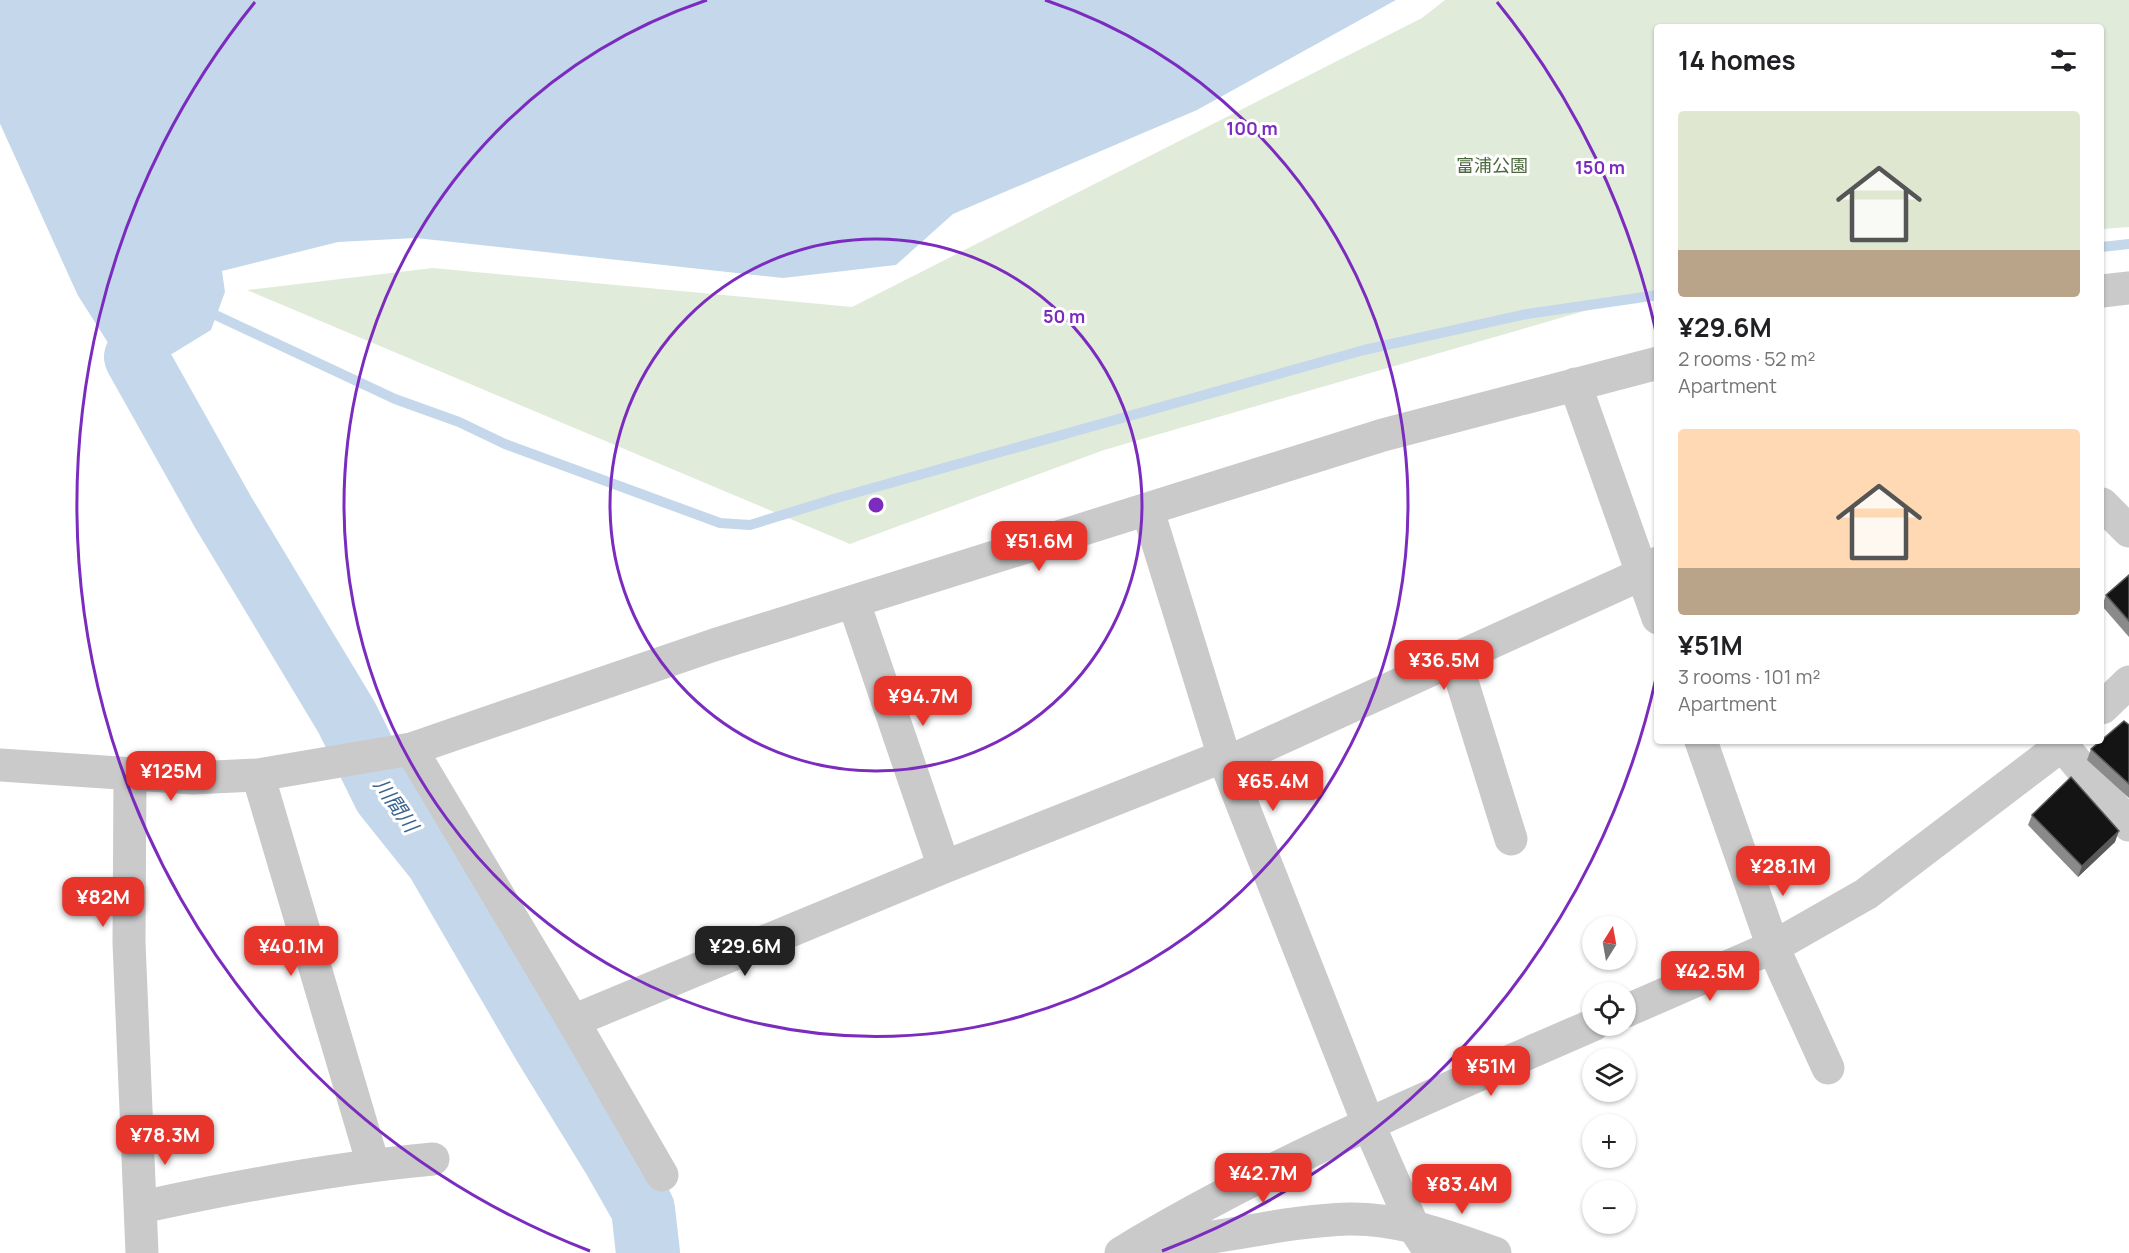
<!DOCTYPE html>
<meta charset="utf-8">
<style>
body{margin:0;font-family:Manrope,"Noto Sans JP",sans-serif;background:#f6f6f6;color:#202124;height:100vh;display:flex;flex-direction:column;font-size:22px;white-space:nowrap}
*{box-sizing:border-box;margin:0}
p{font-size:20px;color:#757577}
.icon{flex:none;width:33px;height:33px;fill:none;stroke:currentColor;stroke-width:2;stroke-linecap:round;stroke-linejoin:round}
.map{position:relative;flex:1;overflow:hidden}
.sheet{position:absolute;left:1654px;top:24px;width:450px;height:720px;display:flex;flex-direction:column;background:#fff;border-radius:6px;box-shadow:0 2px 4px #0004}
.sheet>*{flex:none}
.needle{width:39px;rotate:11deg}
.fabs{position:absolute;left:1582px;top:916px;display:grid;gap:12px}
.fabs a{display:grid;place-items:center;width:54px;height:54px;border-radius:50%;background:#fff;box-shadow:0 2px 4px #0004;font-size:30px}
.price{position:absolute;translate:-50% -51px;padding:0 14px;border-radius:12px;background:#e8352b;color:#fff;font-size:20px;line-height:39px;filter:drop-shadow(0 2px 3px #0008)}
.price::after{content:'';position:absolute;left:50%;top:36px;width:18px;height:14px;margin-left:-9px;background:inherit;clip-path:polygon(0 0,100% 0,50% 100%)}
.price.active{background:#222;color:#fff}
ul{padding:0;list-style:none}
li{display:grid;align-content:center;gap:12px;height:318px;padding:0 24px}
li span{display:grid;place-items:center;height:186px;border-radius:6px;color:#555}
li>.icon{margin-inline-start:auto}
span .icon{width:108px;height:108px;fill:#fffc;stroke-width:1}
li b{font-size:26px}
h2{display:flex;justify-content:space-between;align-items:center;height:72px;padding:0 24px;font-size:26px}
.map>svg:first-child{display:block}
.green{fill:#e1ebda}
.water{fill:#c5d8eb}
.pier{fill:#fff}
.lines{fill:none;stroke-linecap:round;stroke-linejoin:round}
.stream{stroke:#c5d8eb;stroke-width:10}
.river{stroke:#c5d8eb;stroke-width:64}
.minor{stroke:#cacaca;stroke-width:33}
.wall{fill:#8a8a8a}
.shaded-wall{fill:#5a5a5a}
.building{fill:#141414;stroke:#5a5a5a;stroke-width:1.5}
.ring{fill:none;stroke:#7b2cbf;stroke-width:3}
.labels{text-anchor:middle;stroke-width:6;stroke-linejoin:round;paint-order:stroke}
.park-label{font-size:18px;fill:#4a693a;stroke:#fff}
.water-label{font-size:20px;font-style:italic;fill:#3a6390;stroke:#fff}
.centre{fill:#7b2cbf;stroke:#fff;stroke-width:3}
.ring-label{font-size:18px;text-anchor:middle;font-weight:bold;fill:#7b2cbf;stroke:#fff;stroke-width:6;stroke-linejoin:round;paint-order:stroke}
</style>
<div class="map">
<svg width="2129" height="1253" viewBox="0 0 2129 1253">
<rect width="100%" height="100%" fill="#fff"/>
<path class="green" d="M1445,0H2129V227L2102,229V27H1658L1657,290L1104,450L850,544L247,290L433,268L852,307L1422,18Z"/>
<path class="water" d="M0,0H1396L1197,110L953,214L896,265L783,278L416,238L338,242L222,271L225,292L211,330L131,379L77,294L0,124Z"/>
<path class="pier" d="M0,124L77,294L73,293L0,131Z"/>
<g class="lines">
<path class="stream" d="M2102,247L2129,244
M209,312L395,399L459,422L505,444L720,523L750,525L837,498L1364,350L1527,314L1658,295"/>
<path class="river" d="M136,357L223,512L347,718L385,795L437,860L544,1044L614,1158L643,1209L648,1253"/>
<path class="minor" d="M2102,291L2129,288
M1575,384L1658,618
M2102,504L2129,531
M1148,511L1226,763L1368,1123L1413,1226L1431,1253
M854,603L944,867
M1455,659L1511,839
M2102,708L2129,682
M1701,741L1773,947L1828,1068
M2066,741L2062,745L2129,825
M411,749L573,1021L944,867L1224,756
M1226,763L1642,574L1658,563
M0,765L193,778L258,775L411,749L714,645L1383,435L1658,363
M130,774L129,943L142,1253
M258,775L373,1164
M1626,1011L1773,947L1866,894L2062,745
M573,1021L662,1175
M142,1207C238,1186 334,1168 433,1159
M1140,1244C1210,1243 1278,1221 1349,1219C1400,1218 1448,1237 1495,1253
M1121,1253C1271,1162 1433,1095 1593,1025"/>
</g>
<path class="wall" d="M2129,575V637L2102,606L2106,595Z
M2129,725V798L2087,760L2091,749Z
M2032,815L2115,842L2078,877L2028,825Z"/>
<path class="shaded-wall" d="M2119,831L2115,842L2078,877L2082,866Z"/>
<path class="building" d="M2129,575V621L2106,595Z
M2124,721L2129,725V784L2091,749Z
M2071,777L2119,831L2082,866L2032,815Z"/>
<g class="ring">
<circle cx="876" cy="505" r="266"/>
<path d="M1045 0A532 532 0 1 1 707 0"/>
<path d="M1656 678A799 799 0 0 1 1162 1251M590 1251A799 799 0 0 1 255 2M1497 2A799 799 0 0 1 1656 332"/>
</g>
<g class="labels">
<g class="park-label">
<text x="1492" y="172">富浦公園</text>
</g>
<g class="water-label">
<text transform="translate(396 805) rotate(55)" y="7">川間川</text>
</g>
</g>
<circle cx="876" cy="505" r="9" class="centre"/>
<g class="ring-label">
<text x="1252" y="135">100 m</text>
<text x="1600" y="174">150 m</text>
<text x="1064" y="323">50 m</text>
</g>
</svg>
<div class="fabs">
<a><svg class="needle" viewBox="-14 -14 28 28"><path d="M0-13l5 13h-10z" fill="#e53935"/><path d="M0 13l5-13h-10z" fill="#757577"/></svg></a>
<a><svg class="icon" aria-label="locate" viewBox="0 0 24 24"><circle cx="12" cy="12" r="6"/><path d="M12 2v4M12 18v4M2 12h4M18 12h4"/></svg></a>
<a><svg class="icon" aria-label="layers" viewBox="0 0 24 24"><path d="M12 4l9 5-9 5-9-5zM3 14l9 5 9-5"/></svg></a>
<a>+</a>
<a>−</a>
</div>
<b class="price" style="left:1039px;top:572px">¥51.6M</b>
<b class="price" style="left:1444px;top:691px">¥36.5M</b>
<b class="price" style="left:923px;top:727px">¥94.7M</b>
<b class="price" style="left:171px;top:802px">¥125M</b>
<b class="price" style="left:1273px;top:812px">¥65.4M</b>
<b class="price" style="left:1783px;top:897px">¥28.1M</b>
<b class="price" style="left:103px;top:928px">¥82M</b>
<b class="price" style="left:291px;top:977px">¥40.1M</b>
<b class="price active" style="left:745px;top:977px">¥29.6M</b>
<b class="price" style="left:1710px;top:1002px">¥42.5M</b>
<b class="price" style="left:1491px;top:1097px">¥51M</b>
<b class="price" style="left:165px;top:1166px">¥78.3M</b>
<b class="price" style="left:1263px;top:1204px">¥42.7M</b>
<b class="price" style="left:1462px;top:1215px">¥83.4M</b>
<section class="sheet">
<h2>14 homes<svg class="icon" aria-label="filters" viewBox="0 0 24 24"><path d="M4 7h16M4 17h16"/><circle cx="9" cy="7" r="2"/><circle cx="15" cy="17" r="2"/></svg></h2>
<ul>
<li><span style="background:linear-gradient(#dfe7d0 75%,#b9a48a 0)"><svg class="icon" aria-label="home" viewBox="0 0 24 24"><path d="M3 11l9-7 9 7M6 9v11h12V9"/></svg></span><div><b>¥29.6M</b><p>2 rooms · 52 m²</p><p>Apartment</p></div></li>
<li><span style="background:linear-gradient(#ffd9b3 75%,#b9a48a 0)"><svg class="icon" aria-label="home" viewBox="0 0 24 24"><path d="M3 11l9-7 9 7M6 9v11h12V9"/></svg></span><div><b>¥51M</b><p>3 rooms · 101 m²</p><p>Apartment</p></div></li>
</ul>
</section>
</div>
